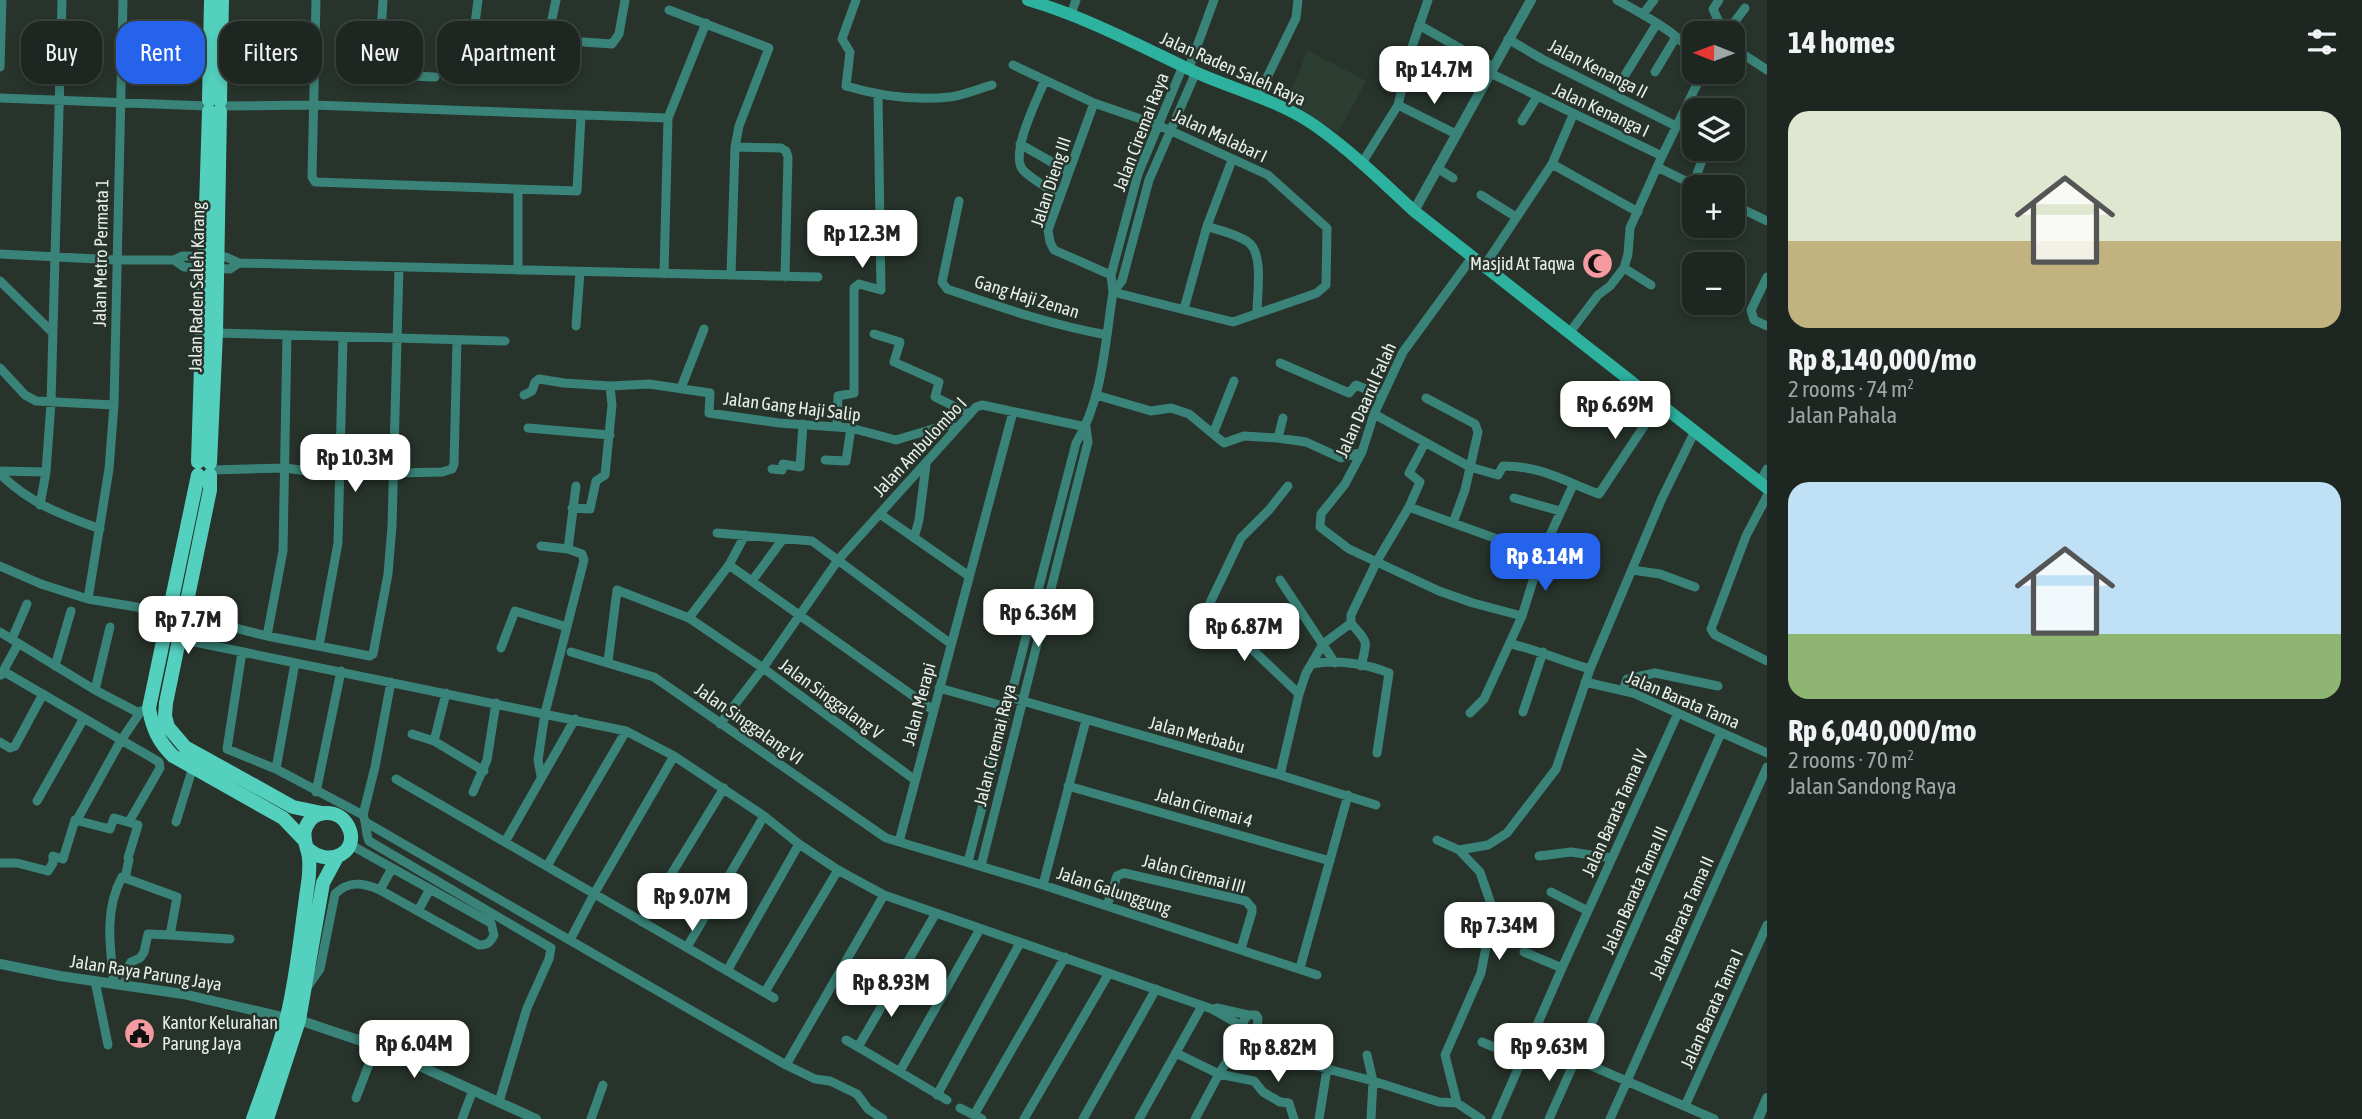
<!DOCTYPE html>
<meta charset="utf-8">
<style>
body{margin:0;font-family:"Asap Condensed",sans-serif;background:#252e29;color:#f1f3f6;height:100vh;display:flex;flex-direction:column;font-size:26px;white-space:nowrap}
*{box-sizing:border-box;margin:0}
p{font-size:23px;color:#a0a5a5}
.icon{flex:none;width:38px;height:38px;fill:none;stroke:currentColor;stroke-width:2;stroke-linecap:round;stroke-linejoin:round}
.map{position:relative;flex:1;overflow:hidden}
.sheet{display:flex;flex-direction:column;background:#1d2620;width:595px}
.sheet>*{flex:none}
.top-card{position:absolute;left:21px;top:21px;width:665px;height:63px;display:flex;gap:14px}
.needle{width:46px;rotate:271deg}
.controls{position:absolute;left:1682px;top:21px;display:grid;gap:14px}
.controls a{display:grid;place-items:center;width:63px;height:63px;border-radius:14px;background:#1d2620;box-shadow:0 4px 10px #0003,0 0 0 2px #3b433e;font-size:35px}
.price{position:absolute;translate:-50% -60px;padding:0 16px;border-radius:14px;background:#fff;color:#222;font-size:23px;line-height:46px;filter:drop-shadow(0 2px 4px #0008)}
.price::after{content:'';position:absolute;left:50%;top:42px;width:21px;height:16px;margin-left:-10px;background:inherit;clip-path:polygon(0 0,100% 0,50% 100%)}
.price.on{background:#2563eb;color:#fff}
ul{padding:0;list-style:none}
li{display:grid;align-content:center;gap:14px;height:371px;padding:0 21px}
li span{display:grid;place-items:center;height:217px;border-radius:21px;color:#555}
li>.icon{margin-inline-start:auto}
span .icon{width:126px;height:126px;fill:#fffc;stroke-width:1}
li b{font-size:30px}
h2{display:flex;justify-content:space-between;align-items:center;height:84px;padding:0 21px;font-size:30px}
.pill{padding:0 24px;border-radius:21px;background:#1d2620;box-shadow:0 4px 10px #0003,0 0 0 2px #3b433e;font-size:24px;line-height:63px}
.pill.on{background:#2563eb;color:#fff}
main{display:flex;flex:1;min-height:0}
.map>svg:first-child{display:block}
.built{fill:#2c3e32}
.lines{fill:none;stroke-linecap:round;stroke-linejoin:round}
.minor{stroke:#3a8378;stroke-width:9}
.tertiary{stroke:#3a8378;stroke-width:10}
.secondary{stroke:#2db2a0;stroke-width:12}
.primary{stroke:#54d0be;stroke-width:14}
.labels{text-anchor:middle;stroke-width:5;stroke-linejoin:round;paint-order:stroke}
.street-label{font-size:18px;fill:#e8efea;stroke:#27332b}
.poi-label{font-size:18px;fill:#e8efea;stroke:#27332b;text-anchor:end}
</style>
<main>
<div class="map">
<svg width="1767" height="1119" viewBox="0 0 1767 1119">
<rect width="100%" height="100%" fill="#27332b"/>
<path class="built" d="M1307,50L1366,81L1338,133L1286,101L1300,70Z"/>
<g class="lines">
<path class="minor" d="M316,0L312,177L315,182L577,191L581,116
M383,0L381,32L389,50L390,68L402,70L404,74L411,76L435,77
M856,0L842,39L850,52L846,86C880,96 914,101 950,97C964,95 978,89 992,85
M1617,0C1643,14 1675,32 1694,53
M669,10L769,48L739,126L735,147L731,275
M1071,14L1076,0
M1643,14L1654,0
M1419,25L1493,67
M1710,33L1718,20L1713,9L1719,0
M1726,33L1745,8
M1508,39L1542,59L1676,126
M583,42L612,44L619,34L625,0
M546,47L556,0
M1732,47L1767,70
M1013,65L1094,103L1158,125L1268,175L1327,228L1326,285L1317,293L1233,322L1113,292
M0,67L2,0
M1189,68L1214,0
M474,71V31L478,0
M1655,72L1676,37
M1490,73L1662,156
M1625,75L1656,25
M1045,80C1038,98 1009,154 1023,170C1032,180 1049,188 1060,196
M0,98L207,106
M1257,98L1296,18L1298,0
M1094,103L1048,230L1050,242L1054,250L1111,275
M1398,105L1456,134
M222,106L313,105L668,118
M1721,110L1723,103
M1522,121L1537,97
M1020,144L1069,172
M735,147L781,148L786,151L788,157L785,277
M1362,163L1398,105L1412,47L1428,0
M1552,164L1638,212
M1657,167L1698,187
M1437,168L1453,178
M1693,185L1706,149
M518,190V270
M1481,195L1516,217
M959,201L942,282L947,289C1000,307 1051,325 1107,335
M1732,204L1767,221
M1207,226C1220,231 1237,234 1248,242C1264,253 1257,294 1257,312
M0,254L116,260H174L182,256L226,257L239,263L818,277
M1473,256L1403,352L1374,414L1362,452L1345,484L1321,514L1320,527L1349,549L1439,591L1473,603L1522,616
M174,260L184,267L203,268L230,269L239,263
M1485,265L1552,164L1573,115
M1624,268L1651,285
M664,274L668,118L706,23
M1767,277L1751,310L1754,320L1767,326
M0,281L52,332
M1113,292L1122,281L1149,180L1196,72
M1184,309L1207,226L1232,160
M576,326L580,272
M1570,332L1598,295L1610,286L1624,268L1628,254L1630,228L1662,156L1703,72
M216,333L505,341
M874,334L900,342L894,362L939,382L935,397L970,414
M1280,363L1349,393L1356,385L1382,396
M0,368L25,395L36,401L114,405
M681,388L704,329
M524,395L532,391L535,382L539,379L564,383L610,386L649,384L710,393L709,413L779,423L851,428L896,440L946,425L957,428
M1096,395L1151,411L1171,408L1189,414L1224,443L1244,436L1278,438L1306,442L1341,458L1362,452
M1426,398L1475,424L1478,432L1465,490L1453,523
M1374,414L1470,467L1498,475L1503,466C1542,466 1564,481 1599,494L1660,402
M837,426L838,396L854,393V288L859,284L881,290L878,95
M528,428L610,435
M1213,434L1234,381
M1278,438L1283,418
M825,460L846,461L851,428
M772,469L782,470L783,464L800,467L803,424
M213,470L285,468L315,472L394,473L442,472L452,469L454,464L457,340
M0,471L46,472
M0,474C31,504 60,514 100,529
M1760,482L1767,469
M1573,485L1541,555L1522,616L1511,640L1512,643L1515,645C1541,651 1564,662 1590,669
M1288,486L1269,510L1241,538L1208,607L1299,694
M1767,496L1746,536L1711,629L1715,635L1767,661
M1514,498L1560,511
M40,505L46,472L51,403L62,0
M1409,507L1541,555
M572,508L590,509L596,481L605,475L612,405L610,386
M880,514L969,576
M717,533L812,541L951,644
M914,538L919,520L926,465
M541,546L568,549L582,554L584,560L545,713L538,760L541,776
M568,549L576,486
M729,565L933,710
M0,566L41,584L88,599L173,613
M1632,570L1660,574L1695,587
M1280,580L1335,663
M752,581L783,539
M88,599L109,469L114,405L123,0
M689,618L729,565L745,535
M203,620L267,636L370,656L373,654L388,574L392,526L399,267
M0,632L95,690L139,713
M267,636L283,551L287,335
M175,638L626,731L674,756L764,816L799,844L838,870L884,895L1212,1009L1247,1029L1251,1030L1257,1027L1258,1018L1256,1015H1248L1243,1022L1244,1026
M12,639L27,604
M319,646L338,543L343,337
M501,648L515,611L567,627
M242,652L227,749L276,769L363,815C367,824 365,832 369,841L551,948L549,959L527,1008L499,1102
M571,652L654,677L886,838L1043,885L1317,975
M608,662L617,590L689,618L763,668L915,780
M1312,664C1335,659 1368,664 1389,673L1377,753
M55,666L71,611
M1361,666C1368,638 1368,644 1351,623V615L1377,561L1409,507L1420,482L1409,473L1425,443
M3,671L159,762L160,768L130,820
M1,675L18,644
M1585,682L1633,693L1767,753
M939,688L1007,707
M95,690L110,627
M1623,690L1627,679L1655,673L1718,686
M1009,697L1280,775L1376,805
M1523,712L1543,652
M1470,713L1484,699L1511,640
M720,724L763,668L838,560L976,407L982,405L1086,427
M412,734L434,741L484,771
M434,741L446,693
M0,742L10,748L15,746L43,694
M276,769L295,663
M1280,775L1299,694L1306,673L1323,644L1351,623
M396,779L774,998
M1068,786L1330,861
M316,792L341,671
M473,792L487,760L496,703
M37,801L84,718
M363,815L375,767L391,682
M78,818L120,742L141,711
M176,822L193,767
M367,823L786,1065L815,1079L830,1081L857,1094L868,1109L883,1119
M1437,840L1459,850L1480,872L1493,910L1481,973L1445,1055L1457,1103L1481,1119
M505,842L575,719
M899,842L1013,412
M1459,850L1488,845L1507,833L1556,769L1590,669L1662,498L1695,431
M1539,856L1571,852L1612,858
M968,862L1076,443C1103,399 1105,342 1113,292L1111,275L1138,174L1183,66
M0,863H17L48,871L53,863V856L63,859L75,820L110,829L114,818L138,825L128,858L129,860L125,878
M547,866L626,731
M981,866L1088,442L1086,427
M1043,885L1086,720
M380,890L392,868
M1551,892L1588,911
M1107,906L1117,876L1124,873L1246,901L1252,908V912L1241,949
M418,911L430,889
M936,913L858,1047L947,1100
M642,922L724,788
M570,940L594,894L674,756
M687,947L764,816
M1524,952L1562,968
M1300,968L1348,795
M727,971L799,844
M95,981L108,1045
M114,984C110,948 104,910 122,877L177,897L170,935L230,939
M125,985L127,969L131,962L140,958L144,952L148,934L170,935
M306,989L320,969L335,894C349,880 363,883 380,890L479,945C487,945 490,943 494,935L491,923L349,844
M765,992L838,870
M1214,1009L1217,1008L1248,1015
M846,1040L858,1047
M1532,1040L1714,1119
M1482,1042L1524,1060
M1294,1045L1301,1062L1373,1081L1439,1102L1457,1103
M1176,1053L1219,1074L1254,1081L1263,1092L1280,1102L1289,1103L1294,1119
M1367,1055L1373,1081L1371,1119
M786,1065L884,895
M900,1071L980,929
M937,1095L1020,943
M356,1098L376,1046
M1685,1106L1767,925
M960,1108L982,1119
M974,1115L1065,957
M462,1119L473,1090
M591,1119L603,1085
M1024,1119L1109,973
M1083,1119L1156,989
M1139,1119L1202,1006
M1195,1119L1219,1074L1247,1029
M1319,1119L1327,1069
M1496,1119L1562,968L1678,713
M1549,1119L1721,733
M1610,1119L1767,767"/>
<path class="tertiary" d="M1414,211L1531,0
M0,964L60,976L183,994L287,1018
M299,1020L376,1046L536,1119
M1758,1119L1767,1098"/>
<path class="secondary" d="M1028,0C1086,17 1140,46 1195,72C1235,90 1281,101 1317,127C1352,152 1383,182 1414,211L1767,488"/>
<path class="primary" d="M209,100L211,0
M220,101L222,0
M198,462L209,111
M210,463L216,333L220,111
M198,475L149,708C152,728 159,742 173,756L283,818L304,840
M210,475V490L166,703L165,716L168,727L185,747L293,807L322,813
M253,1119C265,1085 278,1052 287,1017C297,976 301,932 307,890C309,879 310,869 309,858C308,848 301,837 306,827C313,809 339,808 348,826C361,851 330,869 308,849
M267,1119L299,1020L323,883L337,857"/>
</g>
<defs>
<symbol id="mosque-disc" viewBox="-11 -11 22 22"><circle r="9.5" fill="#f49aa0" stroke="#27332b"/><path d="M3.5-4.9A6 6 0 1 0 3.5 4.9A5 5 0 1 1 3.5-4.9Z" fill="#111"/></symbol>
<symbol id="civic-disc" viewBox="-11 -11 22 22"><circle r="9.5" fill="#f49aa0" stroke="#27332b"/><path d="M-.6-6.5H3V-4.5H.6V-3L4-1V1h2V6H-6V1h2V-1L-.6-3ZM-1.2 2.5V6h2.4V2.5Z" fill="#111"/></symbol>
</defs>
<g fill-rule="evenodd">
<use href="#mosque-disc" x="1580" y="246" width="35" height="35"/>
<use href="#civic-disc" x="122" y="1016" width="35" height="35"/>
</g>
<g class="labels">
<g class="street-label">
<text transform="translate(1233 69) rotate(24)" y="6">Jalan Raden Saleh Raya</text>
<text transform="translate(1598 69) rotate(27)" y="6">Jalan Kenanga II</text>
<text transform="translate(1601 110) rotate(25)" y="6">Jalan Kenanga I</text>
<text transform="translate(1141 132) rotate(-69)" y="6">Jalan Ciremai Raya</text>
<text transform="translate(1220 136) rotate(25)" y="6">Jalan Malabar I</text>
<text transform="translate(1051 182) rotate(-72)" y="6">Jalan Dieng III</text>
<text transform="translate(101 253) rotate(-89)" y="6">Jalan Metro Permata 1</text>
<text transform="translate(197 287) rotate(-89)" y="6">Jalan Raden Saleh Karang</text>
<text transform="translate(1027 297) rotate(17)" y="6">Gang Haji Zenan</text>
<text transform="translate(1366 400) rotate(-66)" y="6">Jalan Daarul Falah</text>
<text transform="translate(792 407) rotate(7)" y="6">Jalan Gang Haji Salip</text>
<text transform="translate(920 447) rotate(-47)" y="6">Jalan Ambulombo I</text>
<text transform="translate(831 699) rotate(36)" y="6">Jalan Singgalang V</text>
<text transform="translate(1683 700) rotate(23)" y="6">Jalan Barata Tama</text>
<text transform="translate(919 704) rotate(-75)" y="6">Jalan Merapi</text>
<text transform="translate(749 724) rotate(35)" y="6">Jalan Singgalang VI</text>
<text transform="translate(1197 735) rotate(15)" y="6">Jalan Merbabu</text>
<text transform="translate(995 745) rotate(-76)" y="6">Jalan Ciremai Raya</text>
<text transform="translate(1204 808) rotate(16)" y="6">Jalan Ciremai 4</text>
<text transform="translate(1615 813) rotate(-66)" y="6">Jalan Barata Tama IV</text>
<text transform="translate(1194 874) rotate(15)" y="6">Jalan Ciremai III</text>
<text transform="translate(1635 890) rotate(-66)" y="6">Jalan Barata Tama III</text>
<text transform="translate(1114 891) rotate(18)" y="6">Jalan Galunggung</text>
<text transform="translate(1682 918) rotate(-66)" y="6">Jalan Barata Tama II</text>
<text transform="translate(146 973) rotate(9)" y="6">Jalan Raya Parung Jaya</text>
<text transform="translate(1712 1009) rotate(-66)" y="6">Jalan Barata Tama I</text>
</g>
<g class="poi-label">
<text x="1575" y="270">Masjid At Taqwa</text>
<text x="162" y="1029" text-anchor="start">Kantor Kelurahan<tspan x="162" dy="21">Parung Jaya</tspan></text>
</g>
</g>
</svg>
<div class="controls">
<a><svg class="needle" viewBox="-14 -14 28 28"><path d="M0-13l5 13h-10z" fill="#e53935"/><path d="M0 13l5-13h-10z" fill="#a0a5a5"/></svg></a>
<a><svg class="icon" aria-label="layers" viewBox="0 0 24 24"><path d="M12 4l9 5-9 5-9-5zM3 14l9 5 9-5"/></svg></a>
<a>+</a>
<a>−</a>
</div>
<b class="price" style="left:1434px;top:106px">Rp 14.7M</b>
<b class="price" style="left:862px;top:270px">Rp 12.3M</b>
<b class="price" style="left:1615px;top:441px">Rp 6.69M</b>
<b class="price" style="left:355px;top:494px">Rp 10.3M</b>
<b class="price on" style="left:1545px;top:593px">Rp 8.14M</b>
<b class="price" style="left:1038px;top:649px">Rp 6.36M</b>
<b class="price" style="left:188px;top:656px">Rp 7.7M</b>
<b class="price" style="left:1244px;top:663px">Rp 6.87M</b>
<b class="price" style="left:692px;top:933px">Rp 9.07M</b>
<b class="price" style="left:1499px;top:962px">Rp 7.34M</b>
<b class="price" style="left:891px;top:1019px">Rp 8.93M</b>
<b class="price" style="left:414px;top:1080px">Rp 6.04M</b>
<b class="price" style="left:1549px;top:1083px">Rp 9.63M</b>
<b class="price" style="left:1278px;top:1084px">Rp 8.82M</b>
<div class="top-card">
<a class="pill">Buy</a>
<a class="pill on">Rent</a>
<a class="pill">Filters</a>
<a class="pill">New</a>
<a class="pill">Apartment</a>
</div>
</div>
<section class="sheet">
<h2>14 homes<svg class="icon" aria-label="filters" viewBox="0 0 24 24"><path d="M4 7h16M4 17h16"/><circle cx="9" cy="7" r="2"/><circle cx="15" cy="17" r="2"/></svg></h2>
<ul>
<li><span style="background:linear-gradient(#dfe7d0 60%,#c2b280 0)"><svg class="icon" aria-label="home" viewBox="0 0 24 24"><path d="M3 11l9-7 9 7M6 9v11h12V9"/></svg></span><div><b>Rp 8,140,000/mo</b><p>2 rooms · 74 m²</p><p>Jalan Pahala</p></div></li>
<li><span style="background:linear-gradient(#bfe0f5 70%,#8fb573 0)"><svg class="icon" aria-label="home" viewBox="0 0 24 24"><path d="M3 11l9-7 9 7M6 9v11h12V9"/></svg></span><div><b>Rp 6,040,000/mo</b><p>2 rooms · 70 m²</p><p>Jalan Sandong Raya</p></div></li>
</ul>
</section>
</main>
